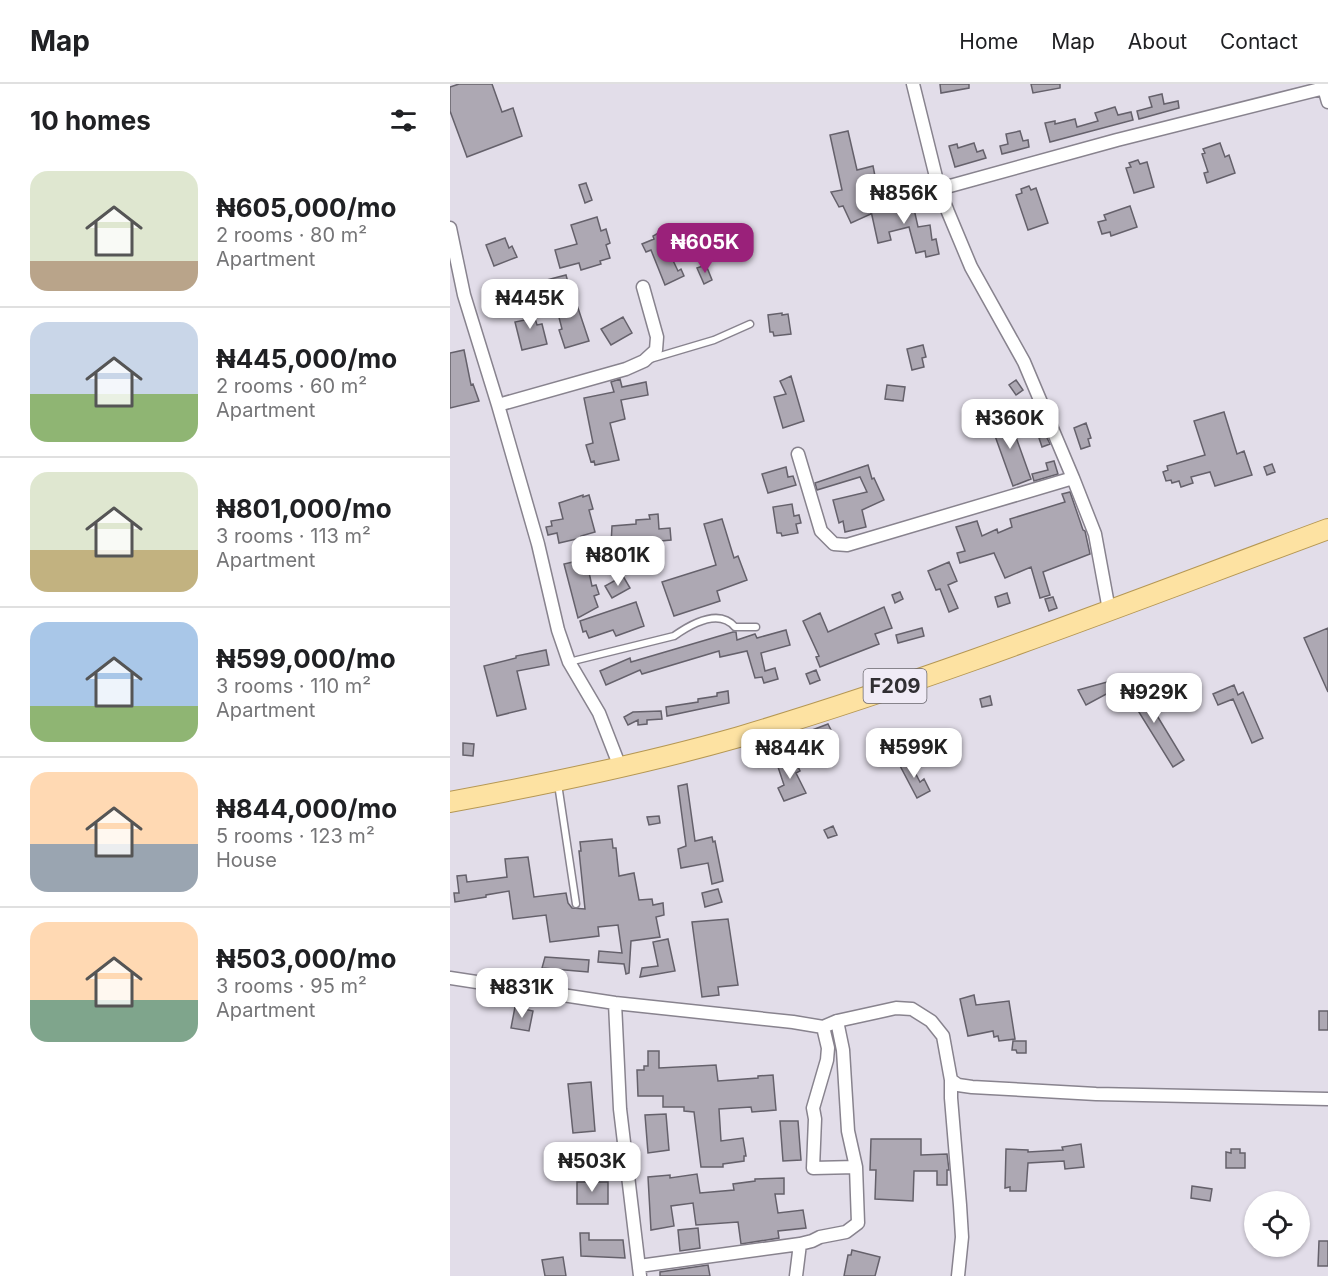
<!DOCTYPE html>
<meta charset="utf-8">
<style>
body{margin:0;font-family:Inter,sans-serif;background:#f6f6f6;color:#202124;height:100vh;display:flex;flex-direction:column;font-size:22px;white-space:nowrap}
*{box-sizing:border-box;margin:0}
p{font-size:20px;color:#757577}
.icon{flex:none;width:33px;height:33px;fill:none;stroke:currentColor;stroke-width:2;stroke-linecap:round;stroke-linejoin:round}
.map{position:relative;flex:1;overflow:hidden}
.side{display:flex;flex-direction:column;background:#fff;width:450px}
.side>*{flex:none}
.fabs{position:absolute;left:794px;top:1107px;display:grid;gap:12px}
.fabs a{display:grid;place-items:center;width:66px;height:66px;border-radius:50%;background:#fff;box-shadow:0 2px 4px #0004;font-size:30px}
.price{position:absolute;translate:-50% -51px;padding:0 14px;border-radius:12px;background:#fff;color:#222;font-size:20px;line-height:39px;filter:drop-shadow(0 2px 3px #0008)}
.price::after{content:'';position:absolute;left:50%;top:36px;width:18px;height:14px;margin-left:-9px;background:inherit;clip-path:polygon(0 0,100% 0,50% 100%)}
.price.current{background:#9a217a;color:#fff}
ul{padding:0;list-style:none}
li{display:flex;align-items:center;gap:18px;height:150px;padding:0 30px}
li+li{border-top:2px solid #e0e0e0}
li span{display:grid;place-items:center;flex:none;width:168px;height:120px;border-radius:18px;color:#555}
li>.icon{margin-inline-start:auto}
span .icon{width:72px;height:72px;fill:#fffc;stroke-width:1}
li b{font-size:26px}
h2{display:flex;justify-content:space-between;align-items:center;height:72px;padding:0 30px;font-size:26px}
header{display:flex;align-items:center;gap:36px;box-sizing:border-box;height:84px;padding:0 30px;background:#fff;border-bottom:2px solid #e0e0e0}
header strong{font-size:28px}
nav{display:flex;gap:33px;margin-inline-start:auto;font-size:21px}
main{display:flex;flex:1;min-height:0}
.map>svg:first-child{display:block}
.building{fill:#ada8b3;stroke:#65616b;stroke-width:1.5}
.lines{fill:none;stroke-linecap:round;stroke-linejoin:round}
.service-casing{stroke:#88838e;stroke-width:9}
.minor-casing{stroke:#88838e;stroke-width:15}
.primary-casing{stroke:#b59753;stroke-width:22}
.service{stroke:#fff;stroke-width:6}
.minor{stroke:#fff;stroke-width:12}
.primary{stroke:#fde2a2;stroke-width:20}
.labels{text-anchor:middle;stroke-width:6;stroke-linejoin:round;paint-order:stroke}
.shield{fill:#f0ebf6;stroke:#6a676e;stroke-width:1.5}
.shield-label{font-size:20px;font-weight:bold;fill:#312f33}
</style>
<header>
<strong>Map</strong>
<nav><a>Home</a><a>Map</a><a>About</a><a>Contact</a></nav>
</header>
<main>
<section class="side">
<h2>10 homes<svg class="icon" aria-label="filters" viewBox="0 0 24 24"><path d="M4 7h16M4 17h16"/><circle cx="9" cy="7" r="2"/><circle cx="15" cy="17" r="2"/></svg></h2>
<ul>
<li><span style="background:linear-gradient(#dfe7d0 75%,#b9a48a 0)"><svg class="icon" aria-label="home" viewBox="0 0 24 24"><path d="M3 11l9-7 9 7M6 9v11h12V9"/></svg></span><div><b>₦605,000/mo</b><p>2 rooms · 80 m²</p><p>Apartment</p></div></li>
<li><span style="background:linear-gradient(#c9d6e8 60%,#8fb573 0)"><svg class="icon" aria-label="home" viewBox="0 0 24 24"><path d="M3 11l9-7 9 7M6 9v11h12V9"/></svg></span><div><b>₦445,000/mo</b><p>2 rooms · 60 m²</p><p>Apartment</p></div></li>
<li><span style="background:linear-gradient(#dfe7d0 65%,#c2b280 0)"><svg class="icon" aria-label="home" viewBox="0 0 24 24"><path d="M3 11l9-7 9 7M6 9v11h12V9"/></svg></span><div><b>₦801,000/mo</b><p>3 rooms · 113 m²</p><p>Apartment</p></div></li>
<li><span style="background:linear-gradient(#a9c7e8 70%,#8fb573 0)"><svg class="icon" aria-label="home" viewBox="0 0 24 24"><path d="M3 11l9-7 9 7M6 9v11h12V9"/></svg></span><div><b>₦599,000/mo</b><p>3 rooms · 110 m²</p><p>Apartment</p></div></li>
<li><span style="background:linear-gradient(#ffd9b3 60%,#9aa5b1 0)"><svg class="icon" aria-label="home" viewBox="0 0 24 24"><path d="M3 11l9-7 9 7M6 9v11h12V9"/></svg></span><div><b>₦844,000/mo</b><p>5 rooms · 123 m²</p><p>House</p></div></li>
<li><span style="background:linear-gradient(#ffd9b3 65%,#7fa58c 0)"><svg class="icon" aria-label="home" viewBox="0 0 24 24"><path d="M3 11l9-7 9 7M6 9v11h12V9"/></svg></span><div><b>₦503,000/mo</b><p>3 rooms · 95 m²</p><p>Apartment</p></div></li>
</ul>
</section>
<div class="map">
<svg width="878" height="1192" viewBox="0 0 878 1192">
<rect width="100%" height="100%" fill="#e2dde9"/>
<path class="building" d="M9,0H42L52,28L63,24L72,52L17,73L0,27V3Z
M490,0H519V4L491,9Z
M581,0H610V4L583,9Z
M712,10L714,20L728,17L729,24L689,35L687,27L702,23L699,13Z
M665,23L668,31L681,28L683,36L600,58L595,39L605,37V40L625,35L627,43L648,37L645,29Z
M398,47L407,86L423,82L426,97L423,98L425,110L413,113L421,130L401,139L393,122L389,123L381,108L392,106L380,51Z
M570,47L573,57L578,56L579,63L552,70L550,62L558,60L556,50Z
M524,59L527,68L533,66L536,74L505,83L499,62L507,60L508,64Z
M770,59L775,73L779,71L785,89L757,99L754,89L758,88L752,70L755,69L753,65Z
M688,76L690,80L697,78L704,103L684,109L676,84L681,83L679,79Z
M136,99L142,116L135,119L129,101Z
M579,102L581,106L586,104L598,139L578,146L566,111L572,109L571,105Z
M460,107L468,143L480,141L482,156L486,155L489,170L476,173L475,167L466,169L459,143L439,148L441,156L428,159L421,127L448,121L446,111Z
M680,122L687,143L661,152L660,148L652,150L648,138L656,136L654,131Z
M147,133L151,147L156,145L160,159L156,161L160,174L150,177L151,180L131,186L129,179L110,184L105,166L127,160L121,141Z
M210,148L212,151L218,148L225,163L218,166L228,187L231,185L234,192L215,201L201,166L196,168L192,160L204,155L203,152Z
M55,154L59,164L62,162L67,173L44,182L36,161Z
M256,181L262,196L254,200L247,184Z
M116,191L124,221H127L139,257L115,264L109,246L112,245L104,214L99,215L95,204L87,207L85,199Z
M80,218L87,241L92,240L97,260L72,266L65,238L75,236L71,220Z
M332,229V231L338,230L341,250L324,252L323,248H320L318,231Z
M173,233L182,249L161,261L151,245Z
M473,261L476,273L472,274L474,283L462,286L457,265Z
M14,266L21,301L23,300L29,317L0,324V269Z
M341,292L354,337L333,344L324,313L336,310L330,297Z
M170,295L172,303L196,298L198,311L171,316L175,335L160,339L169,376L145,381L144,377L141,378L136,361L143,359L134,314L164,308L161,298Z
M566,296L573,306L566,311L559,301Z
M437,301L455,303L453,317L435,315Z
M774,328L787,370L794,367L802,391L765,402L760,388L741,393L743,399L731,403L729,397L722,399L721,396L716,397L713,388L718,386L717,382L755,371L744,337Z
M558,331L581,395L563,402L540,338Z
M636,339L641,354L638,355L640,362L631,365L624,344Z
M596,352L600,360L592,363L589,354Z
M604,377L608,390L584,397L582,390L598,386L596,379Z
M822,380L825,388L817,391L814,383Z
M418,381L422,395L424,394L434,416L412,426L416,443L395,448L393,437L389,439L383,416L417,408L410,393L367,406L365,399Z
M336,383L338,393L343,392L346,401L318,409L312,390Z
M620,408L633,446L635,447L640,470L593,488L600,511L590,514L581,483L555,494L544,469L510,479L507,469L515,467L506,443L527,437L532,452L547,445L548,449L562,443L560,435L615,418L612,410Z
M133,411V413L139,411L143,425L139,426L145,448L131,452V454L109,459L107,449L98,451L96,443L102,442L101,437L113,435L109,419Z
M342,420L344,432L349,431L351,439L346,440L348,449L332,452L331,449H327L323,423Z
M208,430L209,445L220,444L221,456L200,458L201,465L179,467L178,460L161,461L162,442L186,440V436L200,435L199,431Z
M272,435L284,474L288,472L297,496L267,507L270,517L224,532L212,498L266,481L254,440Z
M136,475L142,502L146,501L149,510L144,512L148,523L128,534L114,480Z
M499,478L507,497L498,501L508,524L499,528L490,505L486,506L478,487Z
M173,492L180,504L162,514L155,502Z
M450,508L453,515L445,519L442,511Z
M557,509L560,519L548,523L545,513Z
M603,513L607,524L599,527L595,515Z
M186,518L194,542L166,552L163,546L139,554L136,547L133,548L130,537Z
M434,523L442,544L425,550L429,560L370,583L366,573L369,572L353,537L370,529L378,548Z
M472,544L474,552L448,559L446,551Z
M878,544V608L854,554Z
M336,546L340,561L311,569L315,587L325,584L328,595L314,599L312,593L305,594L297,567L270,573L269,567L192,590L190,586L156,601L150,587L180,574L181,578L283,548H286L287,556L305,550L307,554Z
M96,566L99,581L67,587L76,625L47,632L34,582L66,574V572Z
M366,586L370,596L360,600L356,590Z
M686,590L688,593L636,621L628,606Z
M686,597L734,676L723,683L674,604Z
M784,601L788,611L793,608L813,654L802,659L783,615L768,621L763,610Z
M278,607L279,619L217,632L216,623L248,618V615L267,612V609Z
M540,612L542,621L532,623L530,615Z
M211,627L212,635L197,636V640L188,641V636L178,641L174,633L183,628Z
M378,640L383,650L357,660L354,651L358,650L357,648Z
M13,659L24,660L23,672L13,671Z
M316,669L317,678L297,681L296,673Z
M343,672L350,687L346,689L356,709L334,717L328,704L334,701L327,680Z
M457,673L470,698L474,695L480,707L467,714L448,678Z
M237,700L245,757L262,753L263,758L265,757L273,797L262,800L258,779L231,784L228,765L236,762L228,702Z
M209,732L210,739L199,741L197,733Z
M383,742L387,751L378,754L374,746Z
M162,755L163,764H166L169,792L184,789L189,816L202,815L203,821L213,819L214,831L206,833L210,853L181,857L179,889L176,890L174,880L148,878L149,867L172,869L168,841L148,843L149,852L100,858L96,831L63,835L59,807L36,811V813L5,818L4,809H9L7,792L16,791L17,798L57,793L55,775L78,773L84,813L116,809L118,819L122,824L135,825L129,767H131L130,758Z
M268,805L272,818L255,823L252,809Z
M278,835L288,901L268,903L269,911L252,913L242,838Z
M218,855L225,887L190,893L192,884L208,882L203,858Z
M95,873L139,876L138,888L92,884Z
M524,911L526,921L559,917L565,955L549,957L548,952L544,953L543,947L518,952L510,915Z
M65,923L83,927L79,947L61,944Z
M869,927H878V946H869Z
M563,957H576V969H567L566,966H562Z
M198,967H209V984L266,981L268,997L308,994V992L323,991L326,1026L302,1028L301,1023L269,1025L271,1057L293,1054L296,1072H294V1077L273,1080V1083H251L244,1028L234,1027V1023H213V1012H188L187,986H194V982H198Z
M141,998L145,1047L123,1049L118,1000Z
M216,1030L219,1066L198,1069L195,1031Z
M330,1037H348L351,1076L333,1077Z
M421,1055H471V1071L497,1070L499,1086H497V1101H487V1087H464L463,1117L425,1115L426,1086H420Z
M631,1060L634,1083L615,1085L614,1077L578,1079L576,1107H560V1103L555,1104L556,1065L578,1066V1068L613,1066L612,1063Z
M781,1065H790V1069H795V1084H776V1068L781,1069Z
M247,1090L250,1109L284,1106L283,1100L305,1097V1095L334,1094V1110H325L328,1129L353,1126L356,1144L328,1147L329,1154L291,1160L288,1138L246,1141L243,1119L221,1122L224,1142L201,1146L198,1093L220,1091V1094Z
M127,1098H158V1120H127Z
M742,1102L762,1105L760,1117L741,1114Z
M248,1144L250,1164L230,1167L228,1146Z
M130,1149H139V1156H173L175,1174L131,1172Z
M869,1157H878V1182H868Z
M402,1166L430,1173L425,1192H394L398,1171H401Z
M113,1173L116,1192H95L92,1176Z
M258,1181L260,1192H210V1188Z"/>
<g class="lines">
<defs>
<path id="service" d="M200,275L264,256L300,240
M119,578L224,552C241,540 269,524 285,543H306
M108,700L126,820"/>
<path id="minor" d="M463,0L489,105L498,128L521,183L574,278L623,394L645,450L659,526
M874,4L878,18
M489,105L667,56L878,3
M0,144L14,211L48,321L88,460L108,546L119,578L149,629L170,683
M48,321L176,285L194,277L206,266L207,253L193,203
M348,370L371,447L384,460L397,461L623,394
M0,894L165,919L343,938L373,943L387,937L446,924L462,925L481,937L493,952L501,996L508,1001L522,1003L646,1010L878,1015
M165,919L170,1025L190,1192
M387,937L393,966L398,1047L406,1083
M501,996V1014L510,1121L512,1153L508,1192
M189,1182L350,1160
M346,1192L350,1160L362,1157L370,1153L396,1148L408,1139L406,1083L363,1084L365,1035L363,1024L377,976L378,964L373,943"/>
<path id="primary" d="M0,718C97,700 194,680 289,653C488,594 683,517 878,445"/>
</defs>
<use href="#service" class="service-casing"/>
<use href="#minor" class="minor-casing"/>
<use href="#primary" class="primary-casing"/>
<use href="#service" class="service"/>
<use href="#minor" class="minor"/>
<use href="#primary" class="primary"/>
</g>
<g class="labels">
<rect class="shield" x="413.5" y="585" width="63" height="34" rx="4.5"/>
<g class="shield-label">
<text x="445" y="609">F209</text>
</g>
</g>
</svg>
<div class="fabs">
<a><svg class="icon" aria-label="locate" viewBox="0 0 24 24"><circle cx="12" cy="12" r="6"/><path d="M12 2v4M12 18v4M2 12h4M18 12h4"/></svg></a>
</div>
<b class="price" style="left:454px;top:141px">₦856K</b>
<b class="price current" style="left:255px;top:190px">₦605K</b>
<b class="price" style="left:80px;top:246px">₦445K</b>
<b class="price" style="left:560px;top:366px">₦360K</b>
<b class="price" style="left:168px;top:503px">₦801K</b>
<b class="price" style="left:704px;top:640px">₦929K</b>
<b class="price" style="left:464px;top:695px">₦599K</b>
<b class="price" style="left:340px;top:696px">₦844K</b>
<b class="price" style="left:72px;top:935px">₦831K</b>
<b class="price" style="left:142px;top:1109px">₦503K</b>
</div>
</main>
